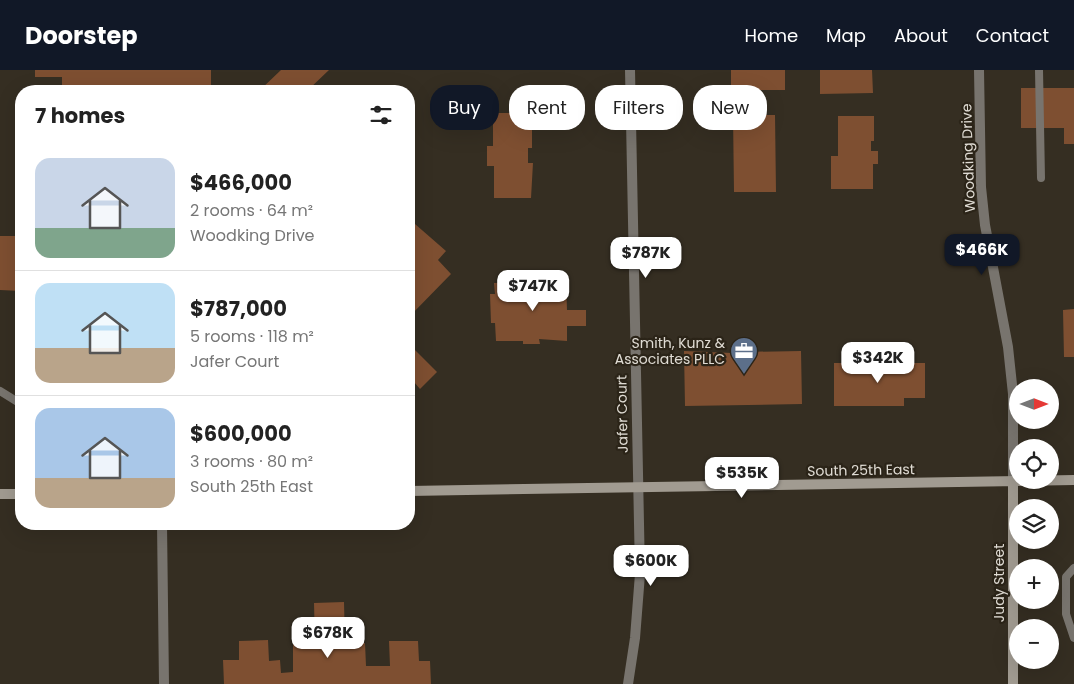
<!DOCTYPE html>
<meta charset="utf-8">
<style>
body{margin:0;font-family:Poppins,sans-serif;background:#f6f6f6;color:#222;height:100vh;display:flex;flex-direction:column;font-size:19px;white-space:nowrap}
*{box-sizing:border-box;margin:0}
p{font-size:16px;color:#767676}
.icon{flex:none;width:28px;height:28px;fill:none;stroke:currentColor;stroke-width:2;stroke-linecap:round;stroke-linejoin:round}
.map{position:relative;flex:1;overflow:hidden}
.details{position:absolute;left:15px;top:15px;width:400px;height:445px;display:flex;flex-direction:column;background:#fff;border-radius:20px;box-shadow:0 5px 20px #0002}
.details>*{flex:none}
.banner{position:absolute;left:430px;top:15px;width:475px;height:45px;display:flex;gap:10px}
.needle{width:32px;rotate:90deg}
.buttons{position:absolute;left:1009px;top:309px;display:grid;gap:10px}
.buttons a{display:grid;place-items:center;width:50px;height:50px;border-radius:50%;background:#fff;box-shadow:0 5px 20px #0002;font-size:25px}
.price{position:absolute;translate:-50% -42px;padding:0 11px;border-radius:10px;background:#fff;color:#222;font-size:16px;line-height:32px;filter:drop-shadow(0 1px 2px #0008)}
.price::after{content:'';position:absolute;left:50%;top:30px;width:15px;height:11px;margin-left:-8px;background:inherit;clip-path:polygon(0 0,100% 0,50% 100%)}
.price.current{background:#111827;color:#fff}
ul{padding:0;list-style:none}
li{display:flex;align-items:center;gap:15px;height:125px;padding:0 20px}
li+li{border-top:1px solid #e0e0e0}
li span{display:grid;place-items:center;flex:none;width:140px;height:100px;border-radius:15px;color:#555}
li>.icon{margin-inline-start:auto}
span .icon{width:60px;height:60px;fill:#fffc;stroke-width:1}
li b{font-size:21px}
h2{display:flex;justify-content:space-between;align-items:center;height:60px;padding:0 20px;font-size:21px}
.chip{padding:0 18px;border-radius:20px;background:#fff;box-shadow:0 5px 20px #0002;font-size:18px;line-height:45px}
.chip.current{background:#111827;color:#fff}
header{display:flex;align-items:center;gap:30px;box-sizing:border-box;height:70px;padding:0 25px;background:#111827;color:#fff}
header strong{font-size:24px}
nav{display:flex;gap:28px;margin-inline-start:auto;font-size:18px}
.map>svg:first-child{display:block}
.building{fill:#7e4f31}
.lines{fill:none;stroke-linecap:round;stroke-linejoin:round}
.lane{stroke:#78746e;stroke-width:8}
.street{stroke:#78746e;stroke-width:10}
.secondary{stroke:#a19b91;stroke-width:10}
.labels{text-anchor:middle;stroke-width:4.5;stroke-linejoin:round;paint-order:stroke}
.street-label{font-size:14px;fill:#e0dcd4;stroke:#2b2418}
.poi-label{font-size:14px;fill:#e0dcd4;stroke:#2b2418;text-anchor:end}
</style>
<header>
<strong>Doorstep</strong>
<nav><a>Home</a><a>Map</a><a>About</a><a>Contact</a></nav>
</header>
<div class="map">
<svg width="1074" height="614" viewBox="0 0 1074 614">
<rect width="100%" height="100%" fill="#352e22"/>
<path class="building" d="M35,0H211V21H73V16H62V7H35Z
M281,0H329L307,21H259Z
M731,0H785V20H731Z
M820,0H872L873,23L820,24Z
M1021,18H1074V74H1064V58H1021Z
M493,43H532V78H528V93H533L531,128H494V96H487V76H493Z
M733,45H775L776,122H734Z
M838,46H874V71H871V81H878V94H873V119H831V86H838Z
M415,154L446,181L438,190L451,204L409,247V161Z
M0,166H21V221L0,220Z
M566,211L567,240H586V256H567V271L539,269L540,274H523V271H496L495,253H491L490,224H495L494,213Z
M1074,239V287H1064L1063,240Z
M409,274L437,302L420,319L414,312L409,317Z
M731,277H741V282L801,281L802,334L685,336L684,281L732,283Z
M834,293H925V328H904V336H834Z
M344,532L345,573H365L366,596H390L389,571H418L419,591H430L431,614H224L223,590H239V571L268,570L269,591L280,590L281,603L293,602V574L315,573L314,533Z"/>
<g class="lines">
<path class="lane" d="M1039,0L1041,108
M0,321L21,334
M1074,498L1066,507V544L1074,568"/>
<path class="street" d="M979,0L981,117L985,155L1008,277L1013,324V411
M162,454L164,614
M628,614L635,568L640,504L630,0"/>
<path class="secondary" d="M1013,411V614
M409,421L1074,410
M0,424H21"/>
</g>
<defs>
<symbol id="office-pin" viewBox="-11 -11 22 30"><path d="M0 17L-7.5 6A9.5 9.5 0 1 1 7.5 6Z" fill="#5c6f8a" stroke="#2b2418"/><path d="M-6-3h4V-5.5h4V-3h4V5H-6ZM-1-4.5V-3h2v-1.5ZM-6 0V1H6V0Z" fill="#fff"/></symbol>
</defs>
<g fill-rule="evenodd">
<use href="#office-pin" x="728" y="265" width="32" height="43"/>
</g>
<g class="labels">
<g class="street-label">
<text transform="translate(968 88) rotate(-92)" y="5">Woodking Drive</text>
<text transform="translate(622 344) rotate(-91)" y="5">Jafer Court</text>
<text transform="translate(861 400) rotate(-1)" y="5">South 25th East</text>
<text transform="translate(999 513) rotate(-90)" y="5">Judy Street</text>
</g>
<g class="poi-label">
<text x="725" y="278">Smith, Kunz &amp;<tspan x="725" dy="16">Associates PLLC</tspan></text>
</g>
</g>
</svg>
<div class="buttons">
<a><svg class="needle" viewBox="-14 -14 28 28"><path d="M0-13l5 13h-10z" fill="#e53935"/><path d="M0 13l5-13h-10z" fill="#767676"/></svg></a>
<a><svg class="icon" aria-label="locate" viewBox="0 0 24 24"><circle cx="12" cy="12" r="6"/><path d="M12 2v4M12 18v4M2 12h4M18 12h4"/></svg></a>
<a><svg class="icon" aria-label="layers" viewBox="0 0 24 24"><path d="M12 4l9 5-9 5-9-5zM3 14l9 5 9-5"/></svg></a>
<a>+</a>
<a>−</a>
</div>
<b class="price current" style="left:982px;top:206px">$466K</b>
<b class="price" style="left:646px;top:209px">$787K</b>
<b class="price" style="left:533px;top:242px">$747K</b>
<b class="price" style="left:878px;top:314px">$342K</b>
<b class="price" style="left:742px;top:429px">$535K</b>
<b class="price" style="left:651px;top:517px">$600K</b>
<b class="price" style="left:328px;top:589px">$678K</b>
<div class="banner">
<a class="chip current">Buy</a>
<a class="chip">Rent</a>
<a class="chip">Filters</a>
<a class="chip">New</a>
</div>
<section class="details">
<h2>7 homes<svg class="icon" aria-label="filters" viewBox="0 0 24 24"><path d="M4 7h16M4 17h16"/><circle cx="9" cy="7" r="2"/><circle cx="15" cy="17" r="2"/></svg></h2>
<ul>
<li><span style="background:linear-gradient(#c9d6e8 70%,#7fa58c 0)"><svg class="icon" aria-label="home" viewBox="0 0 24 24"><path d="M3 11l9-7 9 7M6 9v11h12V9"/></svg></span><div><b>$466,000</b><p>2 rooms · 64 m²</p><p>Woodking Drive</p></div></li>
<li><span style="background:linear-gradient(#bfe0f5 65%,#b9a48a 0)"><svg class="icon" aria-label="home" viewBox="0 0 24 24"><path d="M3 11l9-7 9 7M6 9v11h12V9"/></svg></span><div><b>$787,000</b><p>5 rooms · 118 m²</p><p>Jafer Court</p></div></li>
<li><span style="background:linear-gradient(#a9c7e8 70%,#b9a48a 0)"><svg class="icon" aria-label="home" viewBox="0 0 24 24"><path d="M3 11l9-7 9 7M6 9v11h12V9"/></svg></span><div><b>$600,000</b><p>3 rooms · 80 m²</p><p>South 25th East</p></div></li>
</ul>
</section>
</div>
